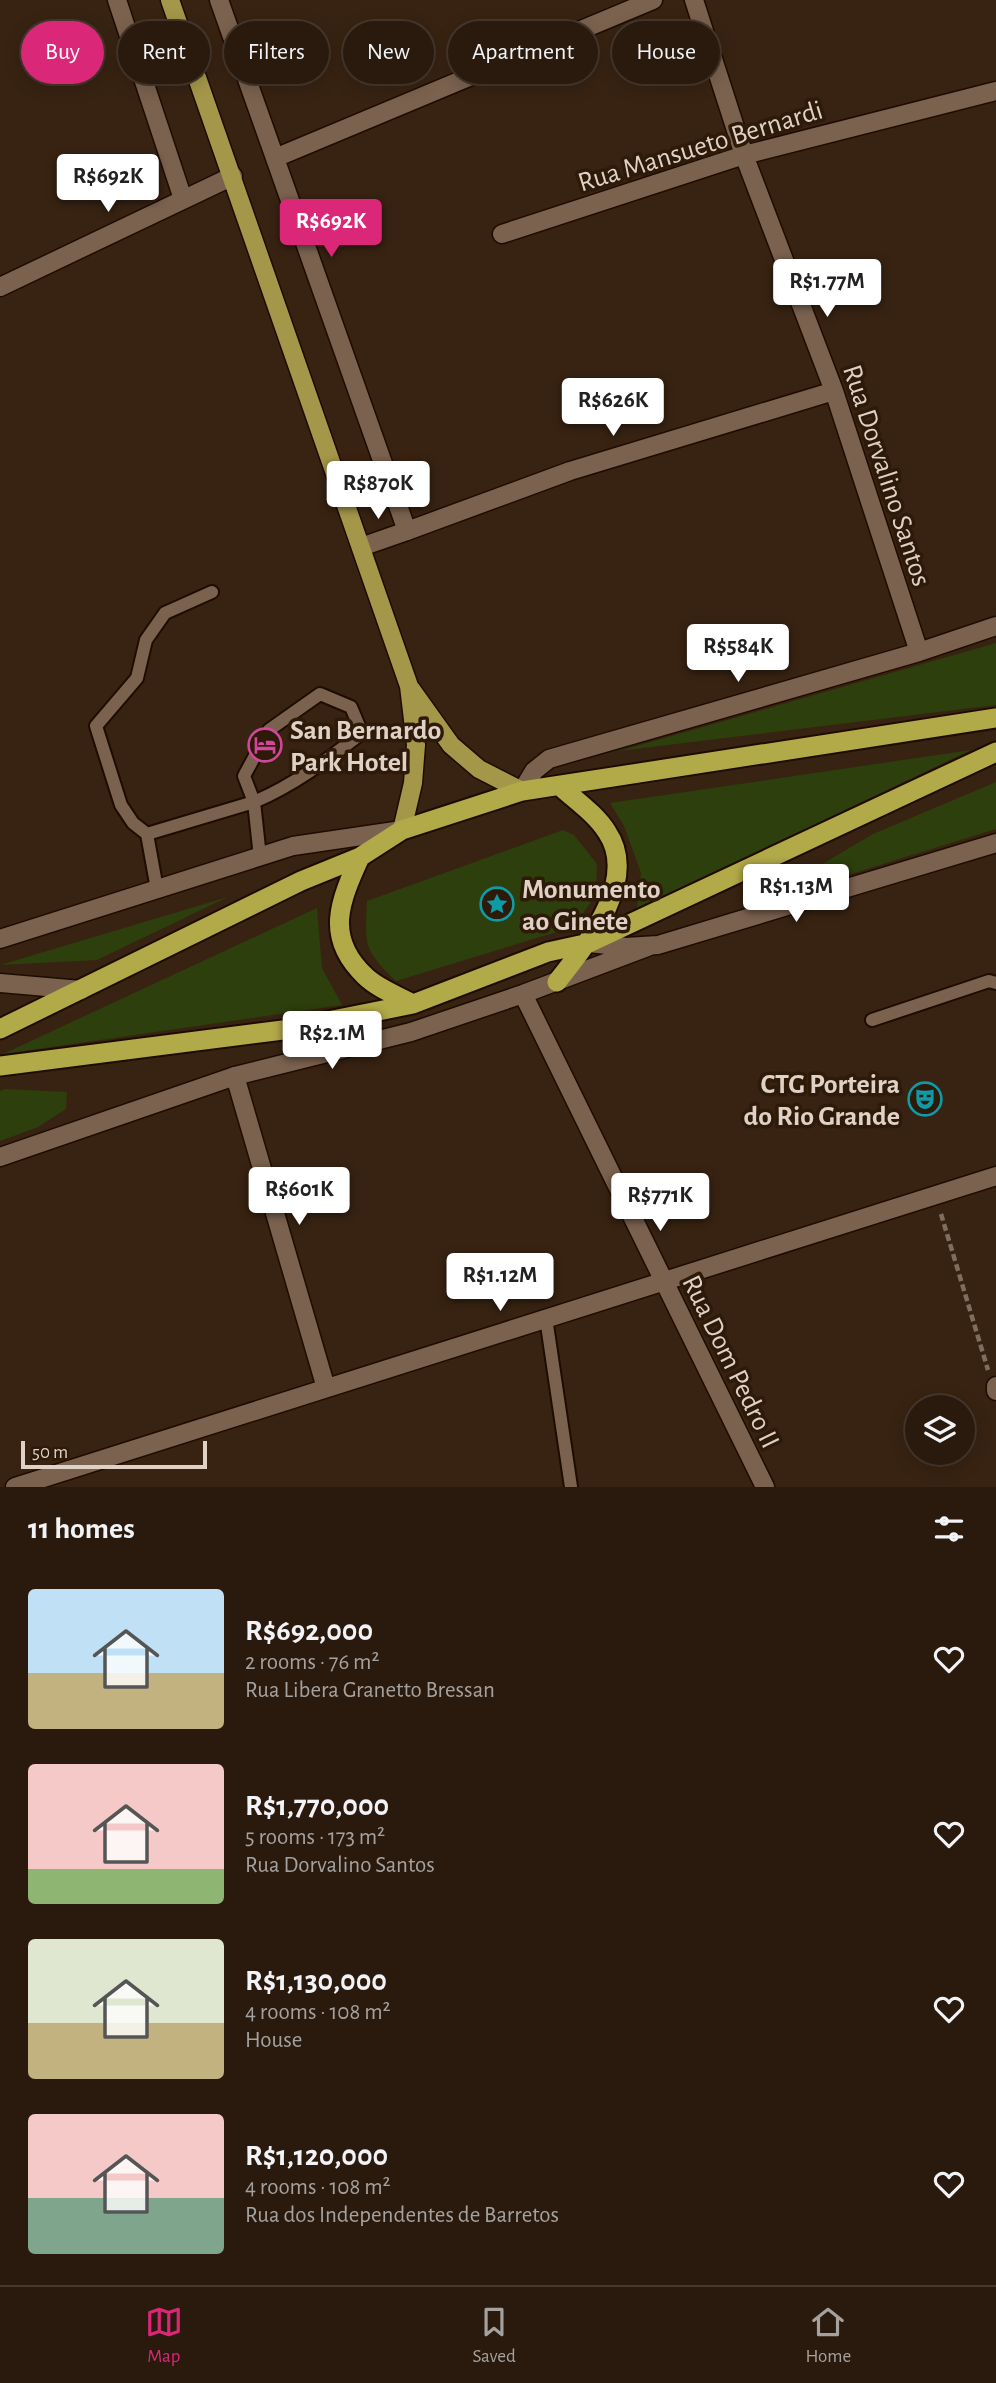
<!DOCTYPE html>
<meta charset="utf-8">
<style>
body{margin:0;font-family:"Alegreya Sans",sans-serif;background:#36271c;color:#f1f3f6;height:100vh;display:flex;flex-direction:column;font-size:26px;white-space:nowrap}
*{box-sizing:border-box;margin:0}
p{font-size:23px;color:#a5a19e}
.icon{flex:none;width:38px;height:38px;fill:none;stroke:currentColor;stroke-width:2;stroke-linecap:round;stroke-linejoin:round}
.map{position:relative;height:1487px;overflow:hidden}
.panel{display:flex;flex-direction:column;background:#2a1a0e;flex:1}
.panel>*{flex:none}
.hud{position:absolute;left:21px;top:21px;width:956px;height:63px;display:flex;gap:14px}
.controls{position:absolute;left:905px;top:1395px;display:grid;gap:14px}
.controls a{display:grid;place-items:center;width:70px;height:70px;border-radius:50%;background:#2a1a0e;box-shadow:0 4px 18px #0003,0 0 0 2px #46382e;font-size:35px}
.scale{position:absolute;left:21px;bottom:18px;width:186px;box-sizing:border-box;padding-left:7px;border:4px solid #dfd1c6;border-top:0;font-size:19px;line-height:24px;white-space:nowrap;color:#dfd1c6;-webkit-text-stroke:5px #2e1a08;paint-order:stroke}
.price{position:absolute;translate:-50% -60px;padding:0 16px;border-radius:7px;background:#fff;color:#222;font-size:23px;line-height:46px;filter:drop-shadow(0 2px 4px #0008)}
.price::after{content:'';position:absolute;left:50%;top:42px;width:21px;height:16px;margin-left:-10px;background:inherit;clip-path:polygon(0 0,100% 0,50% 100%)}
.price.on{background:#db2777;color:#fff}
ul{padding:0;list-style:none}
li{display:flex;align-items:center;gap:21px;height:175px;padding:0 28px}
li span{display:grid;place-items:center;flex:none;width:196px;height:140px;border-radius:7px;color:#555}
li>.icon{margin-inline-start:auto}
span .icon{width:84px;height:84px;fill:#fffc;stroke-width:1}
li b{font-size:30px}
h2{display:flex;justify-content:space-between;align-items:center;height:84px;padding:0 28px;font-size:30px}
.tag{padding:0 24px;border-radius:32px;background:#2a1a0e;box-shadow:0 4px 18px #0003,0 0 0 2px #46382e;font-size:24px;line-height:63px}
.tag.on{background:#db2777;color:#fff}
.tab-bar{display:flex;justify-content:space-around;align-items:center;height:98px;border-top:2px solid #46382e;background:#2a1a0e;font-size:19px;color:#a5a19e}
.tab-bar a{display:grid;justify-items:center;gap:4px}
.tab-bar .on{color:#db2777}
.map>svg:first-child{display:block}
.green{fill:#2c3f0c}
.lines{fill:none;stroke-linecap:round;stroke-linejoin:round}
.service-casing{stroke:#1f0c00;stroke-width:16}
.minor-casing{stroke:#1f0c00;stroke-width:21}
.tertiary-casing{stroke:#1f0c00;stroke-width:21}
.primary-casing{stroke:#1f0c00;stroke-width:21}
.trunk-casing{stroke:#1f0c00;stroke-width:23}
.path{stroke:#7f6d5e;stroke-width:4.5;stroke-dasharray:7 3.5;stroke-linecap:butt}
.service{stroke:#7b624f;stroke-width:12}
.minor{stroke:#7b624f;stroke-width:18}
.tertiary{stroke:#7b624f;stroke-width:18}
.primary{stroke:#a4974a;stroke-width:18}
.trunk{stroke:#b2a948;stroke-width:19}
.labels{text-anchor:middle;stroke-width:7;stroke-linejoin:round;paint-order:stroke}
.street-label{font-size:28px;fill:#dfd1c6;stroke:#2e1a08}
.poi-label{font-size:28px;font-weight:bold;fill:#dfd1c6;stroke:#2e1a08;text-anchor:start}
</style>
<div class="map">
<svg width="996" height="1487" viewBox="0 0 996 1487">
<rect width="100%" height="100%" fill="#382312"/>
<path class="green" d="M996,643V705L619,751Z
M971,750L637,909L641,873L624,826L610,803Z
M996,782V829L754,904L873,834Z
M563,830L574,835L597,864L596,895L573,927L396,981C363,949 365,945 367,901Z
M228,897L97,960L0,965Z
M317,908L322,968L342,1005L3,1054Z
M5,1089L67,1092L66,1109L38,1127L0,1141V1091Z"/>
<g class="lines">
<defs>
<path id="service" d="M147,834L254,802L244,776L269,730L320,694L351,707L362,733C327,760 294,785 254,802L260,857
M157,889L147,834L133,823L121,805L96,726L137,678L146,640L165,613L212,592
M872,1020L989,981L996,983
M546,1318L571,1487"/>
<path id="minor" d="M117,0L183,199
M694,0L744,155L834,391L919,652
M502,234L744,155L996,91
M407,531L570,471L834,391
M522,791L534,771L549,759L919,652L996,626
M0,939L293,846L402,830
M235,1076L326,1388
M996,1386V1391
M15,1487L996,1176"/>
<path id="tertiary" d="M219,0L407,531L361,547
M275,158L653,0
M0,287L233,176
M589,943L626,947L658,945L996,843
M0,983L81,990
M523,994L765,1487
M0,1157L235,1076L411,1032L523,994L650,946"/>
<path id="primary" d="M170,0L409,686L416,745L413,783L402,830
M411,689L451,745L479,769L522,791"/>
<path id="trunk" d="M360,857C340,901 324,937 365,976C377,988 398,996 413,1004
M557,982C585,946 640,881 607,832C596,814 575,800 560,786
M0,1029L301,881L360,857L402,830L522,791L996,718
M0,1066L283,1030L413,1004L548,952L589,943L996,752"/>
</defs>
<use href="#service" class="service-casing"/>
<use href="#minor" class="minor-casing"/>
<use href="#tertiary" class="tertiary-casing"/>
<use href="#primary" class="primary-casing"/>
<use href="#trunk" class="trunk-casing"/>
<path class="path" d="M941,1214L988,1370"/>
<use href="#service" class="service"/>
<use href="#minor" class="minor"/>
<use href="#tertiary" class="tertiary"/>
<use href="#primary" class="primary"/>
<use href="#trunk" class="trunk"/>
</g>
<defs>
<symbol id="hotel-ring" viewBox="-11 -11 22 22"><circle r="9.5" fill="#2e1a08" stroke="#d1479c" stroke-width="1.5"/><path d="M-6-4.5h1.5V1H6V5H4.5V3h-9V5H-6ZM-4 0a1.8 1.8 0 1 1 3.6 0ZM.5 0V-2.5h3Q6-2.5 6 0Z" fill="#d1479c"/></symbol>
<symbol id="sight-ring" viewBox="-11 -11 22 22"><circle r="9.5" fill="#2e1a08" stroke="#0f9aa8" stroke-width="1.5"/><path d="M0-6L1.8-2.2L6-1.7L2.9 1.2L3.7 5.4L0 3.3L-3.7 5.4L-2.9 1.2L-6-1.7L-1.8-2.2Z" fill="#0f9aa8"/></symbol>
<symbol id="theatre-ring" viewBox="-11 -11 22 22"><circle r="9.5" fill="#2e1a08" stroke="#0f9aa8" stroke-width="1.5"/><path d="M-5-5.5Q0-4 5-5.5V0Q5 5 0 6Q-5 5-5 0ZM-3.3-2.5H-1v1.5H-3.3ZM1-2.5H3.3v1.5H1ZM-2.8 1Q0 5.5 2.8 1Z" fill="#0f9aa8"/></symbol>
</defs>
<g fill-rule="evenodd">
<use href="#hotel-ring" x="246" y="726" width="38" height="38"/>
<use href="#sight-ring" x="478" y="885" width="38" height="38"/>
<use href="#theatre-ring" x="906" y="1080" width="38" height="38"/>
</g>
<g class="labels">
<g class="street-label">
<text transform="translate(700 145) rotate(-17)" y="10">Rua Mansueto Bernardi</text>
<text transform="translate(888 475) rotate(72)" y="10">Rua Dorvalino Santos</text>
<text transform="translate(732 1361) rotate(64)" y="10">Rua Dom Pedro II</text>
</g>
<g class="poi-label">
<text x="290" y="739">San Bernardo<tspan x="290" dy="32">Park Hotel</tspan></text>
<text x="522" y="898">Monumento<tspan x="522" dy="32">ao Ginete</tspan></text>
<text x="900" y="1093" text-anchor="end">CTG Porteira<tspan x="900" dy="32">do Rio Grande</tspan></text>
</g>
</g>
</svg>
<div class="controls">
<a><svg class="icon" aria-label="layers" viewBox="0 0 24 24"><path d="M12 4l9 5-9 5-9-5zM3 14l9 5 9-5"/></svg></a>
</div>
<div class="scale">50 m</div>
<b class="price" style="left:108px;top:214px">R$692K</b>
<b class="price on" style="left:331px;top:259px">R$692K</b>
<b class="price" style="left:827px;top:319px">R$1.77M</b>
<b class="price" style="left:613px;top:438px">R$626K</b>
<b class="price" style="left:378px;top:521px">R$870K</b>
<b class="price" style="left:738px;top:684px">R$584K</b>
<b class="price" style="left:796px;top:924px">R$1.13M</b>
<b class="price" style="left:332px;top:1071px">R$2.1M</b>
<b class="price" style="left:299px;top:1227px">R$601K</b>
<b class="price" style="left:660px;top:1233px">R$771K</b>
<b class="price" style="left:500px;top:1313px">R$1.12M</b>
<div class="hud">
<a class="tag on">Buy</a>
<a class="tag">Rent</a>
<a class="tag">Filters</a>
<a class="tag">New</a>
<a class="tag">Apartment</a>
<a class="tag">House</a>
</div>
</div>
<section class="panel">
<h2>11 homes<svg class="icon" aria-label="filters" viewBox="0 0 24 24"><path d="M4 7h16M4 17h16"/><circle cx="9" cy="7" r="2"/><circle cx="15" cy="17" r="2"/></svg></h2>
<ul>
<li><span style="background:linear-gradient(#bfe0f5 60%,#c2b280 0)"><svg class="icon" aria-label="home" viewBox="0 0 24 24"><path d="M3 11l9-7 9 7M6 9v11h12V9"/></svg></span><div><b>R$692,000</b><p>2 rooms · 76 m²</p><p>Rua Libera Granetto Bressan</p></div><svg class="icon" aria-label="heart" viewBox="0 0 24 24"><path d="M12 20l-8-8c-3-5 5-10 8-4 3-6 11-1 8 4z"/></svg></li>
<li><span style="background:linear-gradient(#f6c9c9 75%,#8fb573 0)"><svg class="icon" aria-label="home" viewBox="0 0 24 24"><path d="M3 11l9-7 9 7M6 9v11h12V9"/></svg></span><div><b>R$1,770,000</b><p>5 rooms · 173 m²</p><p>Rua Dorvalino Santos</p></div><svg class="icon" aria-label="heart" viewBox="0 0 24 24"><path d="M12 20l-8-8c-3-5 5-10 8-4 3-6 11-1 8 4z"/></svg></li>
<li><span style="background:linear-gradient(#dfe7d0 60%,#c2b280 0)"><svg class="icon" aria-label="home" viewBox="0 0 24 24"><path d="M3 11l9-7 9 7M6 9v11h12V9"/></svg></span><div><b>R$1,130,000</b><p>4 rooms · 108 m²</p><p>House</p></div><svg class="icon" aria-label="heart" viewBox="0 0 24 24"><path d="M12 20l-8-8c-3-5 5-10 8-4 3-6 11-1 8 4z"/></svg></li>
<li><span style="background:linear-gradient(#f6c9c9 60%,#7fa58c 0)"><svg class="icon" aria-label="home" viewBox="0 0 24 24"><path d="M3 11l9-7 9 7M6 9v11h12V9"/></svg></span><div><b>R$1,120,000</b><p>4 rooms · 108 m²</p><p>Rua dos Independentes de Barretos</p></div><svg class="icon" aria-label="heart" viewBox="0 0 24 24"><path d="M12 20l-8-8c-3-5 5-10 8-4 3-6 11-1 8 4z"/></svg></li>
</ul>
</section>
<nav class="tab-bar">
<a class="on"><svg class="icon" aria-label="map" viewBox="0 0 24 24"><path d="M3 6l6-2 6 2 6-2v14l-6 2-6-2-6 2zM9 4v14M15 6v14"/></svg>Map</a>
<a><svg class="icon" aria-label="saved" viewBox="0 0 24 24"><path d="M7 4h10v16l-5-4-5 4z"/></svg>Saved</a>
<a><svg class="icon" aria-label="home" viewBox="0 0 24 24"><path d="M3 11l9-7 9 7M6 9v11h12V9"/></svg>Home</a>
</nav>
